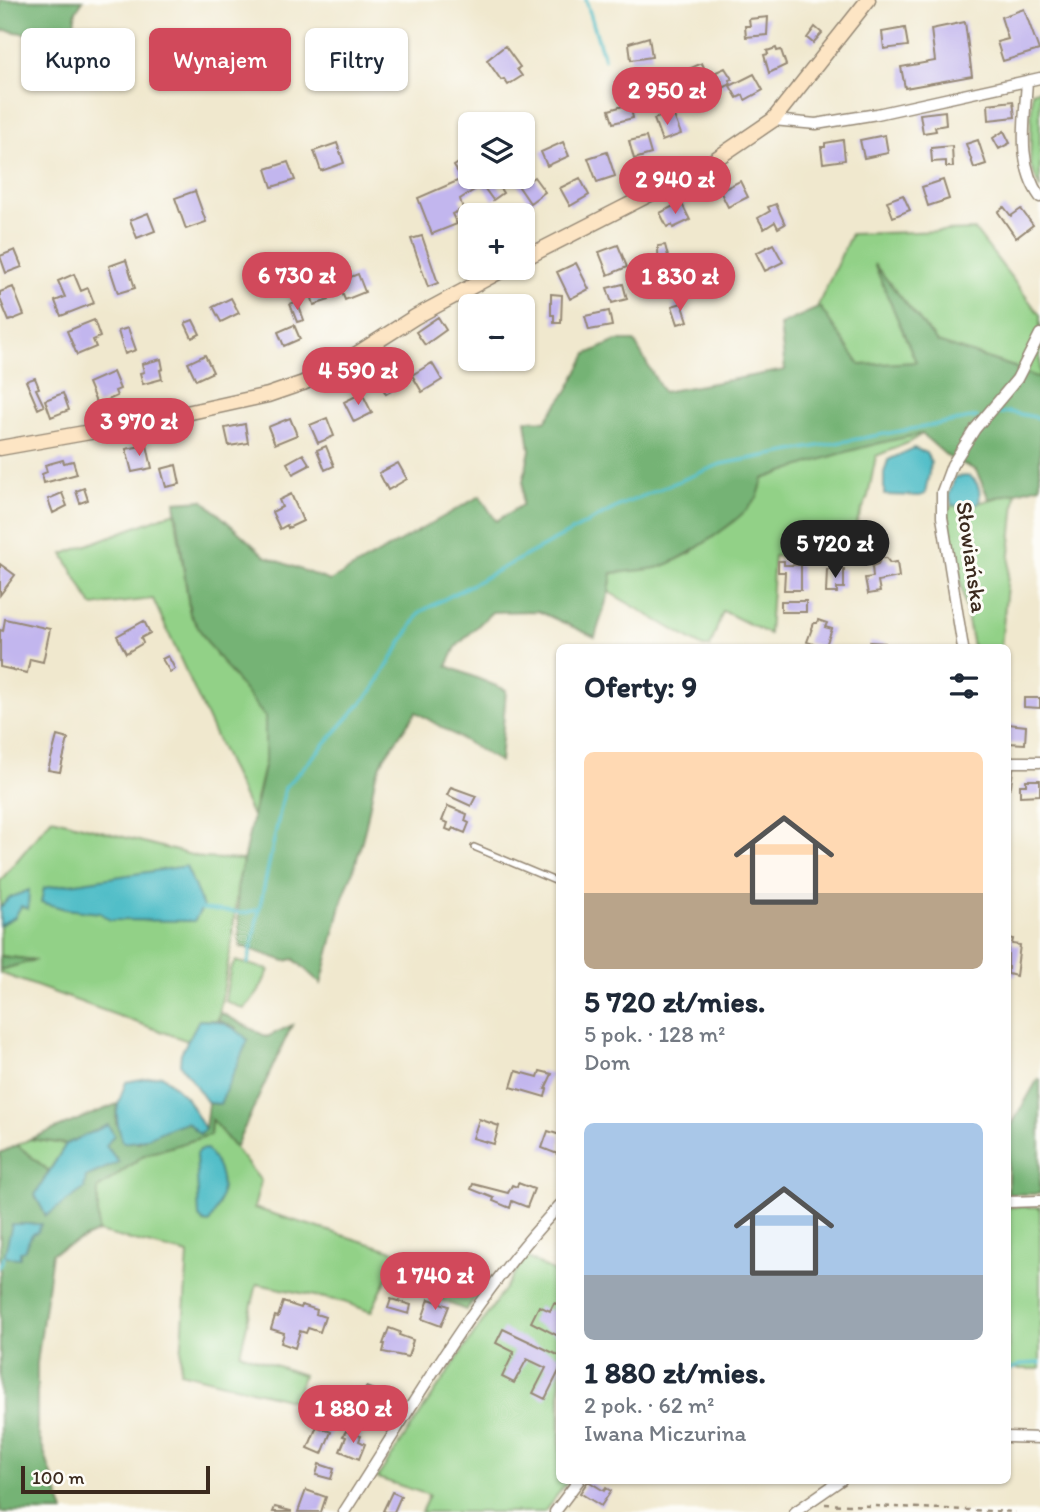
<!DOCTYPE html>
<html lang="pl">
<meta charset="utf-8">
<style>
body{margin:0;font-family:Itim,sans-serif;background:#f6f6f7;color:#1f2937;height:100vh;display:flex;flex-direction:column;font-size:26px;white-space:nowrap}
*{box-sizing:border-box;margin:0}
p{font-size:23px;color:#747a83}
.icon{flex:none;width:38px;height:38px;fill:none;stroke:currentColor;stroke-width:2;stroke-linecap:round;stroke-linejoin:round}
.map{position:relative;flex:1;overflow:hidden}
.panel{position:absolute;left:556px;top:644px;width:455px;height:840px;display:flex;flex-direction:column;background:#fff;border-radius:10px;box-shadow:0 2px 5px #0004}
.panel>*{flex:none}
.guide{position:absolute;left:21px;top:28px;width:430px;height:63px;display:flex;gap:14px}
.controls{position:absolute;left:458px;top:112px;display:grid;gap:14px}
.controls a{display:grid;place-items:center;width:77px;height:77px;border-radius:10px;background:#fff;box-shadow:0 2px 5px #0004;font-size:35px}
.scale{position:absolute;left:21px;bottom:18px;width:189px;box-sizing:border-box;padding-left:7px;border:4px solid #3b2a1e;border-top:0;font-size:19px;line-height:24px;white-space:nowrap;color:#3b2a1e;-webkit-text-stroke:5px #fdfcf7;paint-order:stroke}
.price{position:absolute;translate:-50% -60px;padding:0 16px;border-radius:24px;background:#d1495b;color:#fff;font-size:23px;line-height:46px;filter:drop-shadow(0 2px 4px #0008)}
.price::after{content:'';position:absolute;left:50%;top:42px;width:21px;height:16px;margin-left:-10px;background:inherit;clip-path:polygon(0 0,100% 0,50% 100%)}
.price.on{background:#222;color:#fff}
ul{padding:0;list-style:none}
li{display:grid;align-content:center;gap:14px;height:371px;padding:0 28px}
li span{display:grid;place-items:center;height:217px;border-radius:10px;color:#555}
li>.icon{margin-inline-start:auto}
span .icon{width:126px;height:126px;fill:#fffc;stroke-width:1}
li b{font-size:30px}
h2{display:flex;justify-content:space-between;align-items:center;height:84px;padding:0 28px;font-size:30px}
.pill{padding:0 24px;border-radius:10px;background:#fff;box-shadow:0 2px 5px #0004;font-size:24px;line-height:63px}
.pill.on{background:#d1495b;color:#fff}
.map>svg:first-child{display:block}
.green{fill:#92d187;stroke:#667e52;stroke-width:2}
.forest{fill:#75b374;stroke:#586e49;stroke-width:2}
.water{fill:#51bec8;stroke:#467473;stroke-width:2}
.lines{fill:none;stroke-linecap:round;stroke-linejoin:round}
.stream{stroke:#51bec8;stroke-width:3.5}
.building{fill:#c2b6ee}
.lane-casing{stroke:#968976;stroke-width:8}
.street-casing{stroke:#968976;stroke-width:13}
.secondary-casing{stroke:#968976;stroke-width:17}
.path{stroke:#968976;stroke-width:2.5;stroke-dasharray:5 5;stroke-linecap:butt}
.lane{stroke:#fff;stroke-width:5}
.street{stroke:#fff;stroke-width:10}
.secondary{stroke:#fde5c4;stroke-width:14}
.labels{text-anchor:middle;stroke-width:6;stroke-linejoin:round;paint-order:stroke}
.street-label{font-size:23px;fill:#3b2a1e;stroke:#fdfcf7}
</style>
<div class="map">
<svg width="1040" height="1512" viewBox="0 0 1040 1512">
<rect width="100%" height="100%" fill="#fdfcf7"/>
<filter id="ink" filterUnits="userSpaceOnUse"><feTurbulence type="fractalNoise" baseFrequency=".0143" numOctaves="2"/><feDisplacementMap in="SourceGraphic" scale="14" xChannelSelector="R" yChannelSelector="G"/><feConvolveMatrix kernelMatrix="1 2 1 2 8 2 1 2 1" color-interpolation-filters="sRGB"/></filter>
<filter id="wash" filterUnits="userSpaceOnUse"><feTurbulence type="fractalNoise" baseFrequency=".00686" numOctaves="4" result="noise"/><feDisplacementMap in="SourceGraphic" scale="28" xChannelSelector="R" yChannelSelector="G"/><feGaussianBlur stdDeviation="1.57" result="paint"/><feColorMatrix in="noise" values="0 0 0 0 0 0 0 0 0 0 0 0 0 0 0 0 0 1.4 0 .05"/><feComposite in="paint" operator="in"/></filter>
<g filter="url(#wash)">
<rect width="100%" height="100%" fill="#f0e8ce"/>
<path class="green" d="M1040,89V189L1030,164L1032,92Z
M975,230L1040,315V379L1014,367L937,342L876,267L921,368L857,375L814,314L851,234Z
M922,434L910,442L876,456L868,496L854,529L855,561L774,556L769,634L723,611L710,647H703L609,592L612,573L660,567L691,553L708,538L727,527L763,479L819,459L875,442Z
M1016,492L1001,647H973L947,511L952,505L965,507Z
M175,512L190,614L209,645L265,717V762L252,816L153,599L92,606L63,554Z
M52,818L203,858L243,860L237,889L232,941L218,1020H199L188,1041L0,973V970L34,960L0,956V881Z
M236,961L269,970L258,993L244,1009L225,1001L230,970Z
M211,1118L261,1181L254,1208L488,1280L466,1310L387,1278L371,1312L344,1302L257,1284L240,1353L303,1375L295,1401L180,1372L188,1254L98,1232V1189L144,1155L210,1135Z
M30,1139L66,1144L49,1171L17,1145Z
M1008,1207H1040V1369H1008Z
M526,1257L560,1275V1480L568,1481L544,1512H421L429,1495L377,1478Z"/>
<path class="forest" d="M0,0H83L76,11L71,42L51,49L38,36L5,30L0,32Z
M874,264L937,342L1014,367L1040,379V486L989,499L976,470L948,457L922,434C867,444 816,460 763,479C761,485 760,494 756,499C741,520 685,559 660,567C645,571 627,571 612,573L609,592L595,637L538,611L492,612L456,647L447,666L506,690L500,762L416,712L384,758L375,778L366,825L356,863L343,898L321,984L294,959L285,961L240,946L237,888L265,762V717L209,645L190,614L175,502L203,500L265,556L330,581L480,496L496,521L522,505L523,482L530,450L526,420L545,421L568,390L587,354L616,341H634L663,392L785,370L780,325L820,307L860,365L916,362Z
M0,956L36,960L0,970Z
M221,1013L267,1037L292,1025L235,1148L211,1119L210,1135L144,1155L98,1189V1232L52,1253L37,1363V1430L64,1512H0V1153L17,1145L49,1171L35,1195L46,1216L86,1177L118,1162L106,1146L108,1125L66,1144L30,1139L117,1104L116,1123L137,1143L164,1129L187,1122L200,1134L205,1129L208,1103L220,1104L237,1028L218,1020Z
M1038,1079H1040V1194H1008V1131Z"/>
<path class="water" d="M914,448L926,453L931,462L925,494L920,496L884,495V473L888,460Z
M969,476C980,482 981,492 979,503L965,507L952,505L949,495L955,477Z
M186,866L203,907L194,921L110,920L100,913L65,909L41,902L44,888Z
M29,890L28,909L21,906L15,917L0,925V908L9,898Z
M199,1020C220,1020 233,1025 248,1040L220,1104L208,1103L180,1064L181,1053Z
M162,1075L186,1097L205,1129L199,1134L187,1122C164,1127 146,1144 123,1142C113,1116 116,1107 126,1082Z
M108,1125L114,1135L106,1146L119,1162L86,1177L84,1189L46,1216L35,1195L66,1144Z
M207,1149C227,1176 226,1196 209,1223L204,1222L199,1217L196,1154L199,1150Z
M12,1224H41L38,1232L32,1234L24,1251L20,1252V1258L4,1257Z"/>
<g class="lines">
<path class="stream" d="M586,0L604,59
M995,414L1009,412L1040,418
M202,909L246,913L259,909
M248,963L285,788L373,690L420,612L621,505L721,464L977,417
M0,1266L4,1257
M1008,1371L1022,1364L1040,1363"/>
</g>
<g id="blocks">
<path class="building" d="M1024,9L1039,50L1003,61L997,42L1008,39L1001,17Z
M768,17L767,35L746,37L745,26H750L749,19Z
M965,22L972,76L905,88L901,67L935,61L931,29Z
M815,27L822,33L813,43L807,38Z
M905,28L908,46L884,49L882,32Z
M649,37L652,57L631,60L629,43Z
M505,46L520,67L517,69L522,76L508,85L504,79L501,80L487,60Z
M776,48L777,51L781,50L786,65L769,73L764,55L768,54L767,51Z
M702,63L708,77L686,87L680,73Z
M725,68L732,79L729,80L731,84L723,88L716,72Z
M754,74L763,90L745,100L743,95L737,98L730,86Z
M660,77L663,91L646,95L643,81Z
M1013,101L1015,117L989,120L988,104Z
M630,104L633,118L613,123L609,110Z
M945,111L946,125L935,127L936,131L923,133L920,114Z
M669,113L670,118L674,116L681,134L662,141L654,119Z
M1004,131L1010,143L999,149L993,138Z
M885,135L888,153L864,158L860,140Z
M646,137L651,154L634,159L629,141Z
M843,140L845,160L823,163L821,147H825V143Z
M978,140L986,164L974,168L966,144Z
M563,142L569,156L547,166L541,152Z
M337,143L344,163L321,171L314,151Z
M952,146L953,167H946V161L932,162L931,148Z
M607,152L615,176L597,182L588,158Z
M471,155V177H493L503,193L493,200L482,185L460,199L463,209L452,214L457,224L432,234L418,198L462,179L454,166Z
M288,162L295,180L272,187L266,169Z
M534,177L545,192L530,203L517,184L526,178L528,181Z
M580,178L589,195L570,206L560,188Z
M943,180L949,199L928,206L922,187Z
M740,181L748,197L728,207L720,191Z
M195,191L206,222L186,229L175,198Z
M903,195L910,210L893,217L887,201Z
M681,202L690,220L673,228L672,225L667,227L660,213Z
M776,204L785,224L778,228L775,222L764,229L758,218L770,211L768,207Z
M1004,207L1011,216L1021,209L1033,225L1016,238L998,212Z
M148,213L155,231L137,238L130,220Z
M471,219V243L462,223Z
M422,236L438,283L428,287L411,239Z
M773,244L783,262L765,271L756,253Z
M618,245L627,267L608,275L599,252Z
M665,245L669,260V277H674V283L659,284L658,246Z
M15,250L22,267L6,273L0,256Z
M126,260L135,288L118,293L109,266Z
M576,263L589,289L570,299L557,272Z
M74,274L81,291L88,288L94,303L61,316L55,301L65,297L58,281Z
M358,274L365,292L345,300L338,282Z
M623,284L627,299L612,303L607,288Z
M324,285L329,300L314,305L310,291Z
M13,287L24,315L9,321L0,299V292Z
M551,294L562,295L561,323H554V315H551Z
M511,297L516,306H493Z
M231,298L239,313L221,322L213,307Z
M297,301L304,320L297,322L290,304Z
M682,303L688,321L678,324L672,306Z
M609,311L612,326L589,330L585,316Z
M438,317L446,330L425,345L416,332Z
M94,320L100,337L93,340L96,347L77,355L67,331Z
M193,320L200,334L192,338L185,323Z
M294,325L300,339L284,346L278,332Z
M128,328L136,350L125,354L118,331Z
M205,355L213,372L196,380L188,363Z
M161,359L163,369L160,370L162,379L143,384L140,373L144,372L142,364Z
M388,361L396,376L392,378L394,382L388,386L391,391L386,394L373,370Z
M432,363L442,380L422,392L412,375Z
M113,372L120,389L115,391L117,396L97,405L88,383Z
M35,378L39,388L36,389L44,406L38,409L26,381Z
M63,393L69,410L51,417L45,400Z
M362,393L372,413L354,422L344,402Z
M290,418L297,435L275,444L268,427Z
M327,418L334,436L318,443L310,425Z
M245,424L248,443L229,446L225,428Z
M147,445L152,468L132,472L126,449Z
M326,446L334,466L325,470L317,450Z
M303,454L310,465L293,474L287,463Z
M63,460L64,463L73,461L77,474L44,483L42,474L47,472L45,465Z
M398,463L407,479L388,490L379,473Z
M176,465L180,484L166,487L161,469Z
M84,488L88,500L80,503L76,491Z
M62,493L67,506L53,513L48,499Z
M291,494L303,521L288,528L287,525L280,529L272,512L282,507L279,500Z
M881,558H886L890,563L897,562L899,577L878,581L880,592L868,594L865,578L873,577L872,566L878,564Z
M778,561H784V565H801V590H784L785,572H778Z
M0,564L15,575L0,595Z
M827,569H844V588H837V593H826Z
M781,601H806V612H781Z
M5,619L50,629L43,662L30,659L27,673L0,667V630L3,631Z
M818,620L827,623L825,627L832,629L825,648L807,642L814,623H817Z
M144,621L150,633L141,638L143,643L126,653L117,636Z
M870,642L885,643L884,648H869Z
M168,656L175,669L170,672L162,659Z
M1024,698H1040V708L1024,707Z
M1008,724L1026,726L1025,744L1008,743Z
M57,736L68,739L60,772L48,770Z
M1026,780H1040V795L1020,796V785H1026Z
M451,787L476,796L471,806L447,795Z
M448,806L467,814L465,821L469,823L465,833L453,828L451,831L446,829L448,823L442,821Z
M1008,938L1013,939L1012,944L1020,945L1016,976L1008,974Z
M516,1071L538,1077L540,1071L552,1074L545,1089H547L545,1097L511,1087Z
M479,1119L499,1126L494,1144L473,1138Z
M548,1131L560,1135V1155L542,1148Z
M518,1183L534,1189L527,1207L512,1201L510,1208L493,1201L494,1198L471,1189L473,1184L508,1193L512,1185L517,1187Z
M391,1299L411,1305L409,1314L388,1308Z
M429,1299L449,1306L441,1326L422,1319Z
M283,1302L301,1308L302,1305L317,1310L316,1314L325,1317L320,1332L308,1328L306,1333L300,1331L295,1348L281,1343L284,1333L271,1329L275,1316L278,1317Z
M554,1303L560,1305L558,1336L531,1322L539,1306L550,1311Z
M389,1328L400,1332L399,1335L413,1340L408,1357L383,1352L385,1344H383Z
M503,1329L560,1356V1369L545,1399L533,1393L546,1368L527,1359L514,1383L502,1377L514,1352L496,1343Z
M366,1387L382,1393L379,1411L370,1407L367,1413L363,1412L360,1417L339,1410L343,1398L360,1403Z
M317,1426L331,1432L322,1454L308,1448Z
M346,1431L361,1436L359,1441L365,1444L359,1459L340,1451L346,1437L343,1436Z
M319,1464L334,1469L331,1479L316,1475Z
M588,1481L604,1491L606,1488L611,1491L601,1506L580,1493Z
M306,1490L326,1497L321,1512H298Z
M392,1492L401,1496L394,1512H386L383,1511Z
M275,1507L291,1511V1512H273Z"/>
</g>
</g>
<g filter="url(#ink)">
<use href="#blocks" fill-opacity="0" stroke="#968976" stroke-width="2"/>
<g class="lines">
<defs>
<path id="lane" d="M1008,785L1011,762
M474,847L560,883"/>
<path id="street" d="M1027,81C1025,119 1016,164 1040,197
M773,120L816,124L877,114L1040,78
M963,648L942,517V492L952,465L975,429L1017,379L1040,334
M1008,762H1040
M1008,1202L1040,1201
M1008,1437L1040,1438
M344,1512C412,1407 474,1296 560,1205
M555,1512L579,1480
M795,1512L841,1480"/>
<path id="secondary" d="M523,259L707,165L773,120L868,0
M0,448L141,423L268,395L303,383L338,366L415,317L506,268"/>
</defs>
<use href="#lane" class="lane-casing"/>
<use href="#street" class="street-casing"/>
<use href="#secondary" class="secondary-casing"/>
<path class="path" d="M825,1504L1015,1512"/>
<use href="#lane" class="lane"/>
<use href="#street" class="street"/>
<use href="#secondary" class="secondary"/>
</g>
</g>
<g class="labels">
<g class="street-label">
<text transform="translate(972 557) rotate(82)" y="8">Słowiańska</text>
</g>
</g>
</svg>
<div class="controls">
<a><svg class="icon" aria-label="layers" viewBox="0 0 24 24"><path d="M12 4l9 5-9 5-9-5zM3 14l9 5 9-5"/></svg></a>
<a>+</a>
<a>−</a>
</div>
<div class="scale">100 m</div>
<b class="price" style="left:667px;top:127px">2 950 zł</b>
<b class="price" style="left:675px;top:216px">2 940 zł</b>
<b class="price" style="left:297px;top:312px">6 730 zł</b>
<b class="price" style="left:680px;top:313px">1 830 zł</b>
<b class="price" style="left:358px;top:407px">4 590 zł</b>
<b class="price" style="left:139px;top:458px">3 970 zł</b>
<b class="price on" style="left:835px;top:580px">5 720 zł</b>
<b class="price" style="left:435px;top:1312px">1 740 zł</b>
<b class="price" style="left:353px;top:1445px">1 880 zł</b>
<div class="guide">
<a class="pill">Kupno</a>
<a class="pill on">Wynajem</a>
<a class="pill">Filtry</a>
</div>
<section class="panel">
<h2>Oferty: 9<svg class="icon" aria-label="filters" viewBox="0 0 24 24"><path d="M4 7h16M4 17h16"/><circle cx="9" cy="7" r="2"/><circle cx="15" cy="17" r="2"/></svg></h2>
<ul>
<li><span style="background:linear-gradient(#ffd9b3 65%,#b9a48a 0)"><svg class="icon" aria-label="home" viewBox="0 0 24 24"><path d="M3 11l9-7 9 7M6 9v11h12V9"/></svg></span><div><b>5 720 zł/mies.</b><p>5 pok. · 128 m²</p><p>Dom</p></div></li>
<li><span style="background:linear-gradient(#a9c7e8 70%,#9aa5b1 0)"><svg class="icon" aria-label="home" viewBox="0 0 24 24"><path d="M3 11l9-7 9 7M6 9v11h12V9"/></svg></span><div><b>1 880 zł/mies.</b><p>2 pok. · 62 m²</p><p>Iwana Miczurina</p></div></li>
</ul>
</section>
</div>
